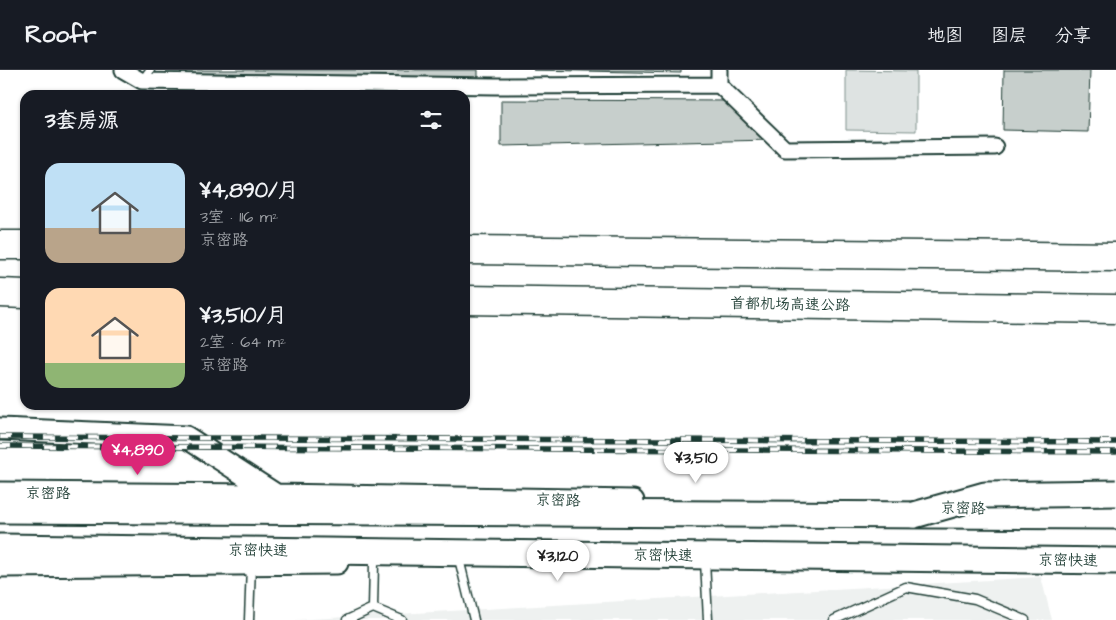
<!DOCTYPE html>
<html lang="zh">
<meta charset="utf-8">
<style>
body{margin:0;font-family:"Architects Daughter","LXGW WenKai TC",sans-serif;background:#20242c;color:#f1f3f6;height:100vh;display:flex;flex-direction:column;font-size:19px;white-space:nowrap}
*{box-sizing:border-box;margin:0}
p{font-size:16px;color:#9ea1a6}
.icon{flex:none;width:28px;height:28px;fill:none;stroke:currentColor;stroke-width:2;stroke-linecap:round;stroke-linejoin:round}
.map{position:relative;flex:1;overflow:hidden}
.drawer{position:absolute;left:20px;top:20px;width:450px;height:320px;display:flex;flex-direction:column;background:#171b24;border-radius:15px;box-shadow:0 1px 4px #0004}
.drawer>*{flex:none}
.price{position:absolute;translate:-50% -42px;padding:0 11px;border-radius:18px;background:#fff;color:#222;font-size:16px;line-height:32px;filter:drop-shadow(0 1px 2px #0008)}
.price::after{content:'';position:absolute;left:50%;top:30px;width:15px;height:11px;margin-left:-8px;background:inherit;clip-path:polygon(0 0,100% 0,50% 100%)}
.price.selected{background:#db2777;color:#fff}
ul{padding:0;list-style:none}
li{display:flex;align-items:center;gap:15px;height:125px;padding:0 25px}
li span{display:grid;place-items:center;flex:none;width:140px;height:100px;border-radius:15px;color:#555}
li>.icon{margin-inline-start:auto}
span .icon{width:60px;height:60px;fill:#fffc;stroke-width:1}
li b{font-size:21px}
h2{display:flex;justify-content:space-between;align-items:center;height:60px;padding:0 25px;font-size:21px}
header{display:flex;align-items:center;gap:30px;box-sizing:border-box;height:70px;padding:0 25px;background:#171b24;border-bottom:1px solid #363941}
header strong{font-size:24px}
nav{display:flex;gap:28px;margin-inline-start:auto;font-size:18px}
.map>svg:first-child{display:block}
.built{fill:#eef1f0}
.green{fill:#dee3e2;stroke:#7e908b}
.building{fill:#c7cfcc;stroke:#1f3d34}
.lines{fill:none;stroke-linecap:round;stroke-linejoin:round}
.service-casing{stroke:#1f3d34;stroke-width:11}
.minor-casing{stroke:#1f3d34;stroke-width:19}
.secondary-casing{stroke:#1f3d34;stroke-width:25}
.trunk-casing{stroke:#1f3d34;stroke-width:29}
.motorway-casing{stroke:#1f3d34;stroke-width:31}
.service{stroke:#fff;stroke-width:8}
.minor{stroke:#fff;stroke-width:15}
.secondary{stroke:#fff;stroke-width:21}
.trunk{stroke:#fff;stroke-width:25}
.motorway{stroke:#fff;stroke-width:28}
.rail-casing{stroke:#1f3d34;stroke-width:5.5}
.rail{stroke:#fff;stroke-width:4;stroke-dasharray:11;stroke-linecap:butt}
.trunk-bridge-casing{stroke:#1f3d34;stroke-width:29;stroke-linecap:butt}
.trunk-bridge{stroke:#fff;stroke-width:25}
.labels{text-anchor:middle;stroke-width:5;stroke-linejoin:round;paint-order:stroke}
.street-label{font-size:15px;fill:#1f3d34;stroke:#fff}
</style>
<header>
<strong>Roofr</strong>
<nav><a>地图</a><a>图层</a><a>分享</a></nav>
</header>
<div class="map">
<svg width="1116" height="550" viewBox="0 0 1116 550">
<rect width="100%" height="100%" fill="#fff"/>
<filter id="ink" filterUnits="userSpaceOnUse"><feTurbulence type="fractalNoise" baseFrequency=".02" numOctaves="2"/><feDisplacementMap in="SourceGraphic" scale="10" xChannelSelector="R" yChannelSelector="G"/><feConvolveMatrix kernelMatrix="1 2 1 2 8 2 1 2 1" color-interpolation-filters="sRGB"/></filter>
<g filter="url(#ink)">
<path class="built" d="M1041,507L1052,550H294Z"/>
<path class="green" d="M846,0L916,1V61L846,60Z"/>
<path class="building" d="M185,0H478V8H185Z
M533,0H681V3Z
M1004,0H1090L1088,62L1003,60Z
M501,30L735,31L772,70L501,76Z"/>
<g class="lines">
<defs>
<path id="service" d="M142,11L150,0
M705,491L708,550
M460,493L474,550
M373,538L374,493
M249,550L251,495
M347,550L373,538L402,550
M834,550L906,517L975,529L1025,550"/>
<path id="minor" d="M123,0L142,11L495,16L719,15L785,79L995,77
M719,15V0"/>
<path id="secondary" d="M0,359L186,367L276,425
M0,423L276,425L633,431
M0,496L337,493"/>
<path id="trunk" d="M0,440L1116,446
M0,477L1116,491"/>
<path id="motorway" d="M0,175H25
M465,180L1116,187
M0,223L25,224
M465,230L1116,239"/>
</defs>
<use href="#service" class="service-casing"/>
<use href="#minor" class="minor-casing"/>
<use href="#secondary" class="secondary-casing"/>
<use href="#trunk" class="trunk-casing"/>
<use href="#motorway" class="motorway-casing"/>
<use href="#service" class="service"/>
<use href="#minor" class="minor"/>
<use href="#secondary" class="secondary"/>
<use href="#trunk" class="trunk"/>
<use href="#motorway" class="motorway"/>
<defs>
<path id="rail" d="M0,367L1116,372
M0,376L1116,382"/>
</defs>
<use href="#rail" class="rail-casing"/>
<use href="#rail" class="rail"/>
<defs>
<path id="trunk-bridge" d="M914,445L985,425L1116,423"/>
</defs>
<use href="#trunk-bridge" class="trunk-bridge-casing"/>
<use href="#trunk-bridge" class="trunk-bridge"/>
</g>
</g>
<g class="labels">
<g class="street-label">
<text transform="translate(790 234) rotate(1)" y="5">首都机场高速公路</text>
<text x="48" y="428">京密路</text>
<text transform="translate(558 430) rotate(1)" y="5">京密路</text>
<text transform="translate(963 438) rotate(1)" y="5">京密路</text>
<text transform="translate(258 480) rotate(1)" y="5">京密快速</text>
<text transform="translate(663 485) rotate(1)" y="5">京密快速</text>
<text transform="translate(1068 490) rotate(1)" y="5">京密快速</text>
</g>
</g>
</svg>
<b class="price selected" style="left:138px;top:406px">¥4,890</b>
<b class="price" style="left:696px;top:414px">¥3,510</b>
<b class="price" style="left:558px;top:512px">¥3,120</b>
<section class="drawer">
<h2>3套房源<svg class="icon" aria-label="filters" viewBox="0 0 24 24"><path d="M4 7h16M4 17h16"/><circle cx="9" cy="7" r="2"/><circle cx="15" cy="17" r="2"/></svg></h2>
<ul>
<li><span style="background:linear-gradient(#bfe0f5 65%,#b9a48a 0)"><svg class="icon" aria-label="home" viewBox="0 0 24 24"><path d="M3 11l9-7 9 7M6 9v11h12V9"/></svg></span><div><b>¥4,890/月</b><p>3室 · 116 m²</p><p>京密路</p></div></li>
<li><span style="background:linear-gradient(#ffd9b3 75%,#8fb573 0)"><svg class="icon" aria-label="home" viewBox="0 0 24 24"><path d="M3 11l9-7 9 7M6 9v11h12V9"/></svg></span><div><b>¥3,510/月</b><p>2室 · 64 m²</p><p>京密路</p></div></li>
</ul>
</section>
</div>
